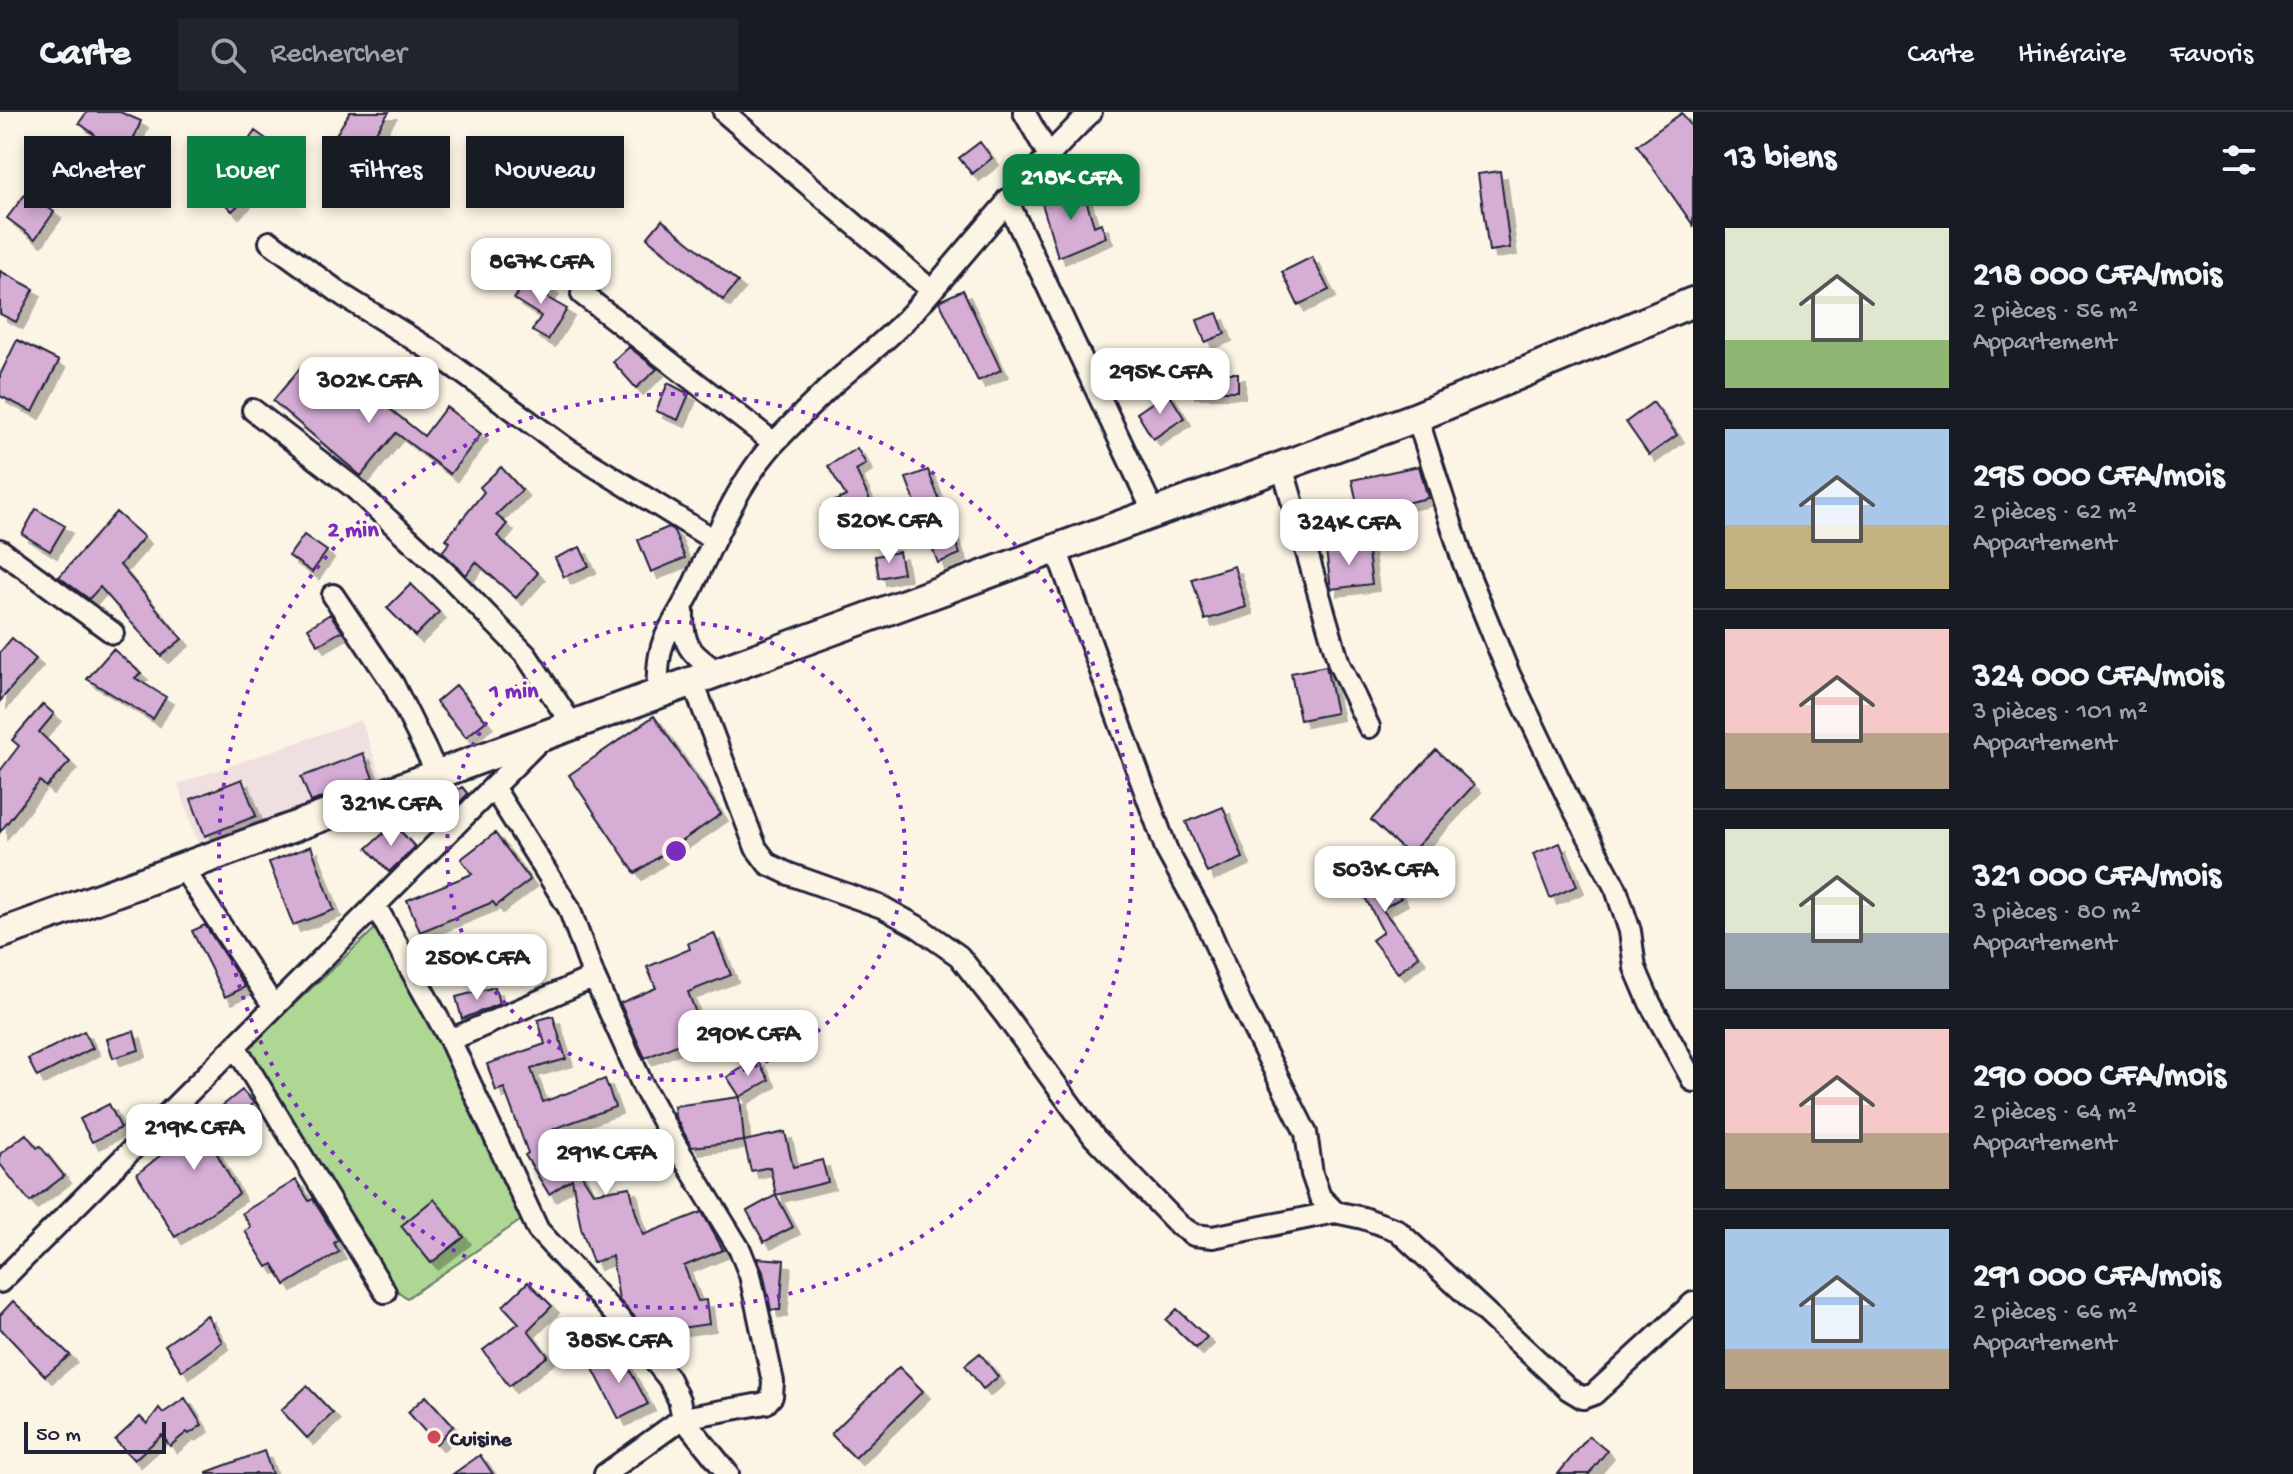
<!DOCTYPE html>
<html lang="fr">
<meta charset="utf-8">
<style>
body{margin:0;font-family:"Gochi Hand",sans-serif;background:#20242c;color:#f1f3f6;height:100vh;display:flex;flex-direction:column;font-size:30px;white-space:nowrap}
*{box-sizing:border-box;margin:0}
p{font-size:26px;color:#9ea1a6}
.icon{flex:none;width:44px;height:44px;fill:none;stroke:currentColor;stroke-width:2;stroke-linecap:round;stroke-linejoin:round}
.map{position:relative;flex:1;overflow:hidden}
.side{display:flex;flex-direction:column;background:#171b24;width:600px}
.side>*{flex:none}
.guide{position:absolute;left:24px;top:24px;width:760px;height:72px;display:flex;gap:16px}
.scale{position:absolute;left:24px;bottom:20px;width:142px;box-sizing:border-box;padding-left:8px;border:4px solid #22223b;border-top:0;font-size:22px;line-height:28px;white-space:nowrap;color:#22223b;-webkit-text-stroke:6px #fcf5e5;paint-order:stroke}
.price{position:absolute;translate:-50% -68px;padding:0 18px;border-radius:16px;background:#fff;color:#222;font-size:26px;line-height:52px;filter:drop-shadow(0 2px 4px #0008)}
.price::after{content:'';position:absolute;left:50%;top:48px;width:24px;height:18px;margin-left:-12px;background:inherit;clip-path:polygon(0 0,100% 0,50% 100%)}
.price.current{background:#0b8043;color:#fff}
ul{padding:0;list-style:none}
li{display:flex;align-items:center;gap:24px;height:200px;padding:0 32px}
li+li{border-top:2px solid #363941}
li span{display:grid;place-items:center;flex:none;width:224px;height:160px;border-radius:0px;color:#555}
li>.icon{margin-inline-start:auto}
span .icon{width:96px;height:96px;fill:#fffc;stroke-width:1}
li b{font-size:34px}
h2{display:flex;justify-content:space-between;align-items:center;height:96px;padding:0 32px;font-size:34px}
.chip{padding:0 28px;border-radius:0px;background:#171b24;box-shadow:0 4px 12px #0003;font-size:28px;line-height:72px}
.chip.current{background:#0b8043;color:#fff}
header{display:flex;align-items:center;gap:48px;box-sizing:border-box;height:112px;padding:0 40px;background:#171b24;border-bottom:2px solid #363941}
header strong{font-size:38px}
nav{display:flex;gap:44px;margin-inline-start:auto;font-size:28px}
.search{width:560px;height:72px;background:#20242c;display:flex;align-items:center;gap:20px;box-sizing:border-box;padding:0 28px;border-radius:0px;color:#9ea1a6;font-size:30px}
main{display:flex;flex:1;min-height:0}
.map>svg:first-child{display:block}
.built{fill:#f0dfe0}
.green{fill:#aed794;stroke:#687c68;stroke-width:2}
.building{fill:#d5add5;stroke:#22223b;stroke-width:2;filter:url(#shadow)}
.lines{fill:none;stroke-linecap:round;stroke-linejoin:round}
.street-casing{stroke:#22223b;stroke-width:26}
.secondary-casing{stroke:#22223b;stroke-width:34}
.street{stroke:#fcf5e5;stroke-width:20}
.secondary{stroke:#fcf5e5;stroke-width:28}
.ring{fill:none;stroke:#7b2cbf;stroke-width:4;stroke-dasharray:4 8}
.poi-dot{fill:#d1495b;stroke:#fcf5e5;stroke-width:3}
.labels{text-anchor:middle;stroke-width:6;stroke-linejoin:round;paint-order:stroke}
.poi-label{font-size:22px;font-weight:bold;fill:#22223b;stroke:#fcf5e5;text-anchor:start}
.centre{fill:#7b2cbf;stroke:#fcf5e5;stroke-width:4}
.ring-label{font-size:24px;text-anchor:middle;font-weight:bold;fill:#7b2cbf;stroke:#fcf5e5;stroke-width:6;stroke-linejoin:round;paint-order:stroke}
</style>
<header>
<strong>Carte</strong>
<div class="search"><svg class="icon" aria-label="search" viewBox="0 0 24 24"><circle cx="10" cy="10" r="6"/><path d="M15 15l6 6"/></svg>Rechercher</div>
<nav><a>Carte</a><a>Itinéraire</a><a>Favoris</a></nav>
</header>
<main>
<div class="map">
<svg width="1693" height="1362" viewBox="0 0 1693 1362">
<defs>
<filter id="shadow"><feDropShadow dx="7" dy="7" stdDeviation="0" flood-color="#0004"/></filter>
</defs>
<rect width="100%" height="100%" fill="#fcf5e5"/>
<filter id="ink" filterUnits="userSpaceOnUse"><feTurbulence type="fractalNoise" baseFrequency=".0125" numOctaves="2"/><feDisplacementMap in="SourceGraphic" scale="16" xChannelSelector="R" yChannelSelector="G"/><feConvolveMatrix kernelMatrix="1 2 1 2 8 2 1 2 1" color-interpolation-filters="sRGB"/></filter>
<g filter="url(#ink)">
<path class="built" d="M361,608L382,667L198,732L178,672Z"/>
<path class="green" d="M380,812L530,1102L407,1186L365,1155L239,944Z"/>
<path class="building" d="M87,0H120L141,9L126,45L93,30L95,23L79,11Z
M350,0H389L356,51L329,34Z
M1682,1L1693,17V113L1637,33Z
M255,19L297,49L278,76L236,47Z
M980,30L992,46L972,62L959,46Z
M1500,59L1510,136L1489,139L1478,62Z
M221,64L244,88L232,99L209,75Z
M1082,75L1094,114L1101,111L1106,125L1058,145L1041,88Z
M27,80L54,100L35,127L7,106Z
M662,108L738,170L723,188L647,126Z
M1312,145L1329,178L1298,193L1282,160Z
M0,159L34,177L16,210L0,202Z
M530,163L552,176L546,185L567,197L548,228L532,219L541,204L514,187Z
M963,178L1001,258L978,269L939,189Z
M1217,201L1225,222L1205,230L1197,208Z
M17,228L59,249L33,300L0,284V263Z
M629,235L657,257L636,276L613,250Z
M301,255L342,287L356,270L424,324L446,295L481,322L450,362L396,321L361,364L273,289Z
M1188,261H1238V279H1188Z
M668,271L689,282L678,308L656,299Z
M1168,280L1184,306L1153,327L1137,301Z
M1653,290L1677,323L1649,343L1626,310Z
M857,336L866,352L856,358L873,395L831,414L822,395L846,384L828,354Z
M1419,354L1428,386L1359,401L1352,368Z
M501,355L522,378L496,403L507,412L497,424L538,461L516,486L476,450L466,463L442,440L450,430L446,427L484,380L480,375Z
M928,358L960,442L938,451L906,366Z
M36,397L65,414L50,439L22,422Z
M116,400L144,425L120,453L182,527L161,544L100,475L89,487L59,465Z
M669,415L674,419L685,446L651,460L638,428Z
M304,423L327,439L312,460L289,444Z
M1367,433L1372,472L1331,477L1326,438Z
M580,435L589,454L564,465L555,446Z
M899,440L903,461L879,466L875,444Z
M1234,454L1246,495L1205,508L1192,467Z
M411,472L439,500L415,524L387,496Z
M330,502L342,519L318,533L308,516Z
M12,526L36,547L0,589V540Z
M113,537L141,561L135,566L166,585L153,607L87,567Z
M1326,554L1336,601L1300,608L1291,561Z
M456,573L486,609L466,625L436,590Z
M43,592L54,602L39,620L70,650L46,675L40,669L0,720V659L19,634L12,628Z
M654,604L721,702L635,761L569,663Z
M1436,638L1474,673L1409,743L1371,708Z
M363,641L373,666L311,690L301,665Z
M242,667L256,704L205,724L191,687Z
M462,675L468,682L450,700L443,688Z
M1223,695L1243,746L1207,761L1186,710Z
M394,712L415,735L389,760L367,736Z
M495,721L530,768L496,794L493,790L420,820L407,788L472,762L461,747Z
M1560,731L1577,774L1550,786L1533,742Z
M311,734L334,798L293,813L269,750Z
M1381,747L1401,786L1382,797L1419,844L1398,861L1372,828L1383,820L1353,762Z
M205,813L245,875L225,885L192,819Z
M714,821L731,863L688,880L704,922L645,946L620,891L656,876L647,855L690,837L688,831Z
M495,875L499,892L462,907L456,885Z
M553,904L566,947L531,957L543,990L605,967L615,995L553,1017L593,1081L630,1075L635,1098L643,1123L702,1100L723,1138L684,1154L698,1189L706,1188L709,1212L653,1220V1214L646,1217L619,1188L612,1144L593,1151L581,1116L572,1067L549,1082L525,1043L528,1041L504,976L496,979L487,952L545,932L538,908Z
M84,919L93,936L37,965L28,947Z
M134,919L139,938L113,946L107,927Z
M757,947L769,968L740,985L727,965Z
M242,978L254,991L210,1029L239,1082L175,1125L137,1062Z
M740,985L744,1029L692,1035L675,1005L674,994Z
M109,992L121,1016L92,1030L80,1007Z
M785,1020L793,1055L822,1048L828,1070L776,1083L770,1055L751,1059L744,1029Z
M26,1022L37,1036L40,1034L64,1064L30,1090L0,1052V1042Z
M296,1068L309,1089L313,1087L338,1128L334,1131L339,1140L285,1173L273,1152L267,1155L245,1119L251,1115L242,1101Z
M776,1083L793,1115L764,1130L747,1099Z
M434,1087L464,1125L431,1151L401,1114Z
M757,1146L784,1148L780,1198H771L763,1160Z
M528,1170L552,1194L528,1218L548,1244L509,1274L483,1238L519,1211L503,1194Z
M13,1189L70,1243L45,1264L0,1216V1203Z
M1177,1197L1207,1225L1196,1236L1166,1208Z
M207,1203L222,1230L182,1259L165,1233Z
M619,1238L648,1292L619,1307L591,1253Z
M980,1241L998,1265L983,1277L965,1253Z
M899,1255L923,1279L855,1346L831,1322Z
M307,1274L333,1301L307,1326L281,1298Z
M426,1284L453,1314L436,1332L408,1300Z
M185,1286L202,1313L189,1322L187,1320L170,1334L162,1323L134,1348L115,1328L140,1305L147,1312L159,1296L163,1301Z
M1589,1324L1607,1339L1589,1362H1558Z
M264,1339L272,1362H207V1360Z
M480,1343L493,1362H453Z"/>
<g class="lines">
<defs>
<path id="street" d="M724,0L931,178
M1024,0L1048,42
M1007,88L1154,401
M270,130L344,184L434,240L567,337L714,428
M582,182L774,331
M253,298L353,375L448,463L526,543L573,614
M1417,305L1463,449L1509,562L1569,688L1616,777L1630,819L1635,856L1650,891L1693,969
M1282,354L1339,552L1369,615
M1056,437L1167,739L1205,808L1240,890L1306,1021L1312,1062L1320,1085L1335,1100
M0,438L113,521
M333,483L393,572L438,663
M683,499C682,534 690,541 719,561
M693,570L756,736L768,752L789,762L882,795L918,815L959,844L1006,904L1094,1025L1180,1114L1194,1123L1213,1125L1335,1100L1363,1106L1397,1118L1568,1277L1583,1286L1594,1282L1693,1191
M657,584C658,564 657,542 666,524C674,508 684,493 692,476C714,428 740,367 776,329C794,310 813,291 832,273C859,249 889,227 913,200C972,133 1027,63 1091,0
M493,675L569,796L594,865L644,976L678,1037L740,1138L750,1163L773,1270L772,1284L766,1291L683,1306L728,1362
M183,756L274,895
M375,793L450,928L538,1118L633,1222L669,1267L679,1288L683,1306L605,1362
M450,928L594,865
M235,934L385,1180
M0,1170L540,628"/>
<path id="secondary" d="M0,822L1417,305L1693,190"/>
</defs>
<use href="#street" class="street-casing"/>
<use href="#secondary" class="secondary-casing"/>
<use href="#street" class="street"/>
<use href="#secondary" class="secondary"/>
</g>
</g>
<g class="ring">
<circle cx="676" cy="739" r="229"/>
<circle cx="676" cy="739" r="457"/>
</g>
<circle class="poi-dot" cx="434" cy="1325" r="8"/>
<g class="labels">
<g class="poi-label">
<text x="450" y="1333">Cuisine</text>
</g>
</g>
<circle cx="676" cy="739" r="12" class="centre"/>
<g class="ring-label">
<text x="353" y="424">2 min</text>
<text x="514" y="585">1 min</text>
</g>
</svg>
<div class="scale">50 m</div>
<b class="price current" style="left:1071px;top:110px">218K CFA</b>
<b class="price" style="left:541px;top:194px">867K CFA</b>
<b class="price" style="left:1160px;top:304px">295K CFA</b>
<b class="price" style="left:369px;top:313px">302K CFA</b>
<b class="price" style="left:889px;top:453px">520K CFA</b>
<b class="price" style="left:1349px;top:455px">324K CFA</b>
<b class="price" style="left:391px;top:736px">321K CFA</b>
<b class="price" style="left:1385px;top:802px">503K CFA</b>
<b class="price" style="left:477px;top:890px">250K CFA</b>
<b class="price" style="left:748px;top:966px">290K CFA</b>
<b class="price" style="left:194px;top:1060px">219K CFA</b>
<b class="price" style="left:606px;top:1085px">291K CFA</b>
<b class="price" style="left:619px;top:1273px">385K CFA</b>
<div class="guide">
<a class="chip">Acheter</a>
<a class="chip current">Louer</a>
<a class="chip">Filtres</a>
<a class="chip">Nouveau</a>
</div>
</div>
<section class="side">
<h2>13 biens<svg class="icon" aria-label="filters" viewBox="0 0 24 24"><path d="M4 7h16M4 17h16"/><circle cx="9" cy="7" r="2"/><circle cx="15" cy="17" r="2"/></svg></h2>
<ul>
<li><span style="background:linear-gradient(#dfe7d0 70%,#8fb573 0)"><svg class="icon" aria-label="home" viewBox="0 0 24 24"><path d="M3 11l9-7 9 7M6 9v11h12V9"/></svg></span><div><b>218 000 CFA/mois</b><p>2 pièces · 56 m²</p><p>Appartement</p></div></li>
<li><span style="background:linear-gradient(#a9c7e8 60%,#c2b280 0)"><svg class="icon" aria-label="home" viewBox="0 0 24 24"><path d="M3 11l9-7 9 7M6 9v11h12V9"/></svg></span><div><b>295 000 CFA/mois</b><p>2 pièces · 62 m²</p><p>Appartement</p></div></li>
<li><span style="background:linear-gradient(#f6c9c9 65%,#b9a48a 0)"><svg class="icon" aria-label="home" viewBox="0 0 24 24"><path d="M3 11l9-7 9 7M6 9v11h12V9"/></svg></span><div><b>324 000 CFA/mois</b><p>3 pièces · 101 m²</p><p>Appartement</p></div></li>
<li><span style="background:linear-gradient(#dfe7d0 65%,#9aa5b1 0)"><svg class="icon" aria-label="home" viewBox="0 0 24 24"><path d="M3 11l9-7 9 7M6 9v11h12V9"/></svg></span><div><b>321 000 CFA/mois</b><p>3 pièces · 80 m²</p><p>Appartement</p></div></li>
<li><span style="background:linear-gradient(#f6c9c9 65%,#b9a48a 0)"><svg class="icon" aria-label="home" viewBox="0 0 24 24"><path d="M3 11l9-7 9 7M6 9v11h12V9"/></svg></span><div><b>290 000 CFA/mois</b><p>2 pièces · 64 m²</p><p>Appartement</p></div></li>
<li><span style="background:linear-gradient(#a9c7e8 75%,#b9a48a 0)"><svg class="icon" aria-label="home" viewBox="0 0 24 24"><path d="M3 11l9-7 9 7M6 9v11h12V9"/></svg></span><div><b>291 000 CFA/mois</b><p>2 pièces · 66 m²</p><p>Appartement</p></div></li>
</ul>
</section>
</main>
